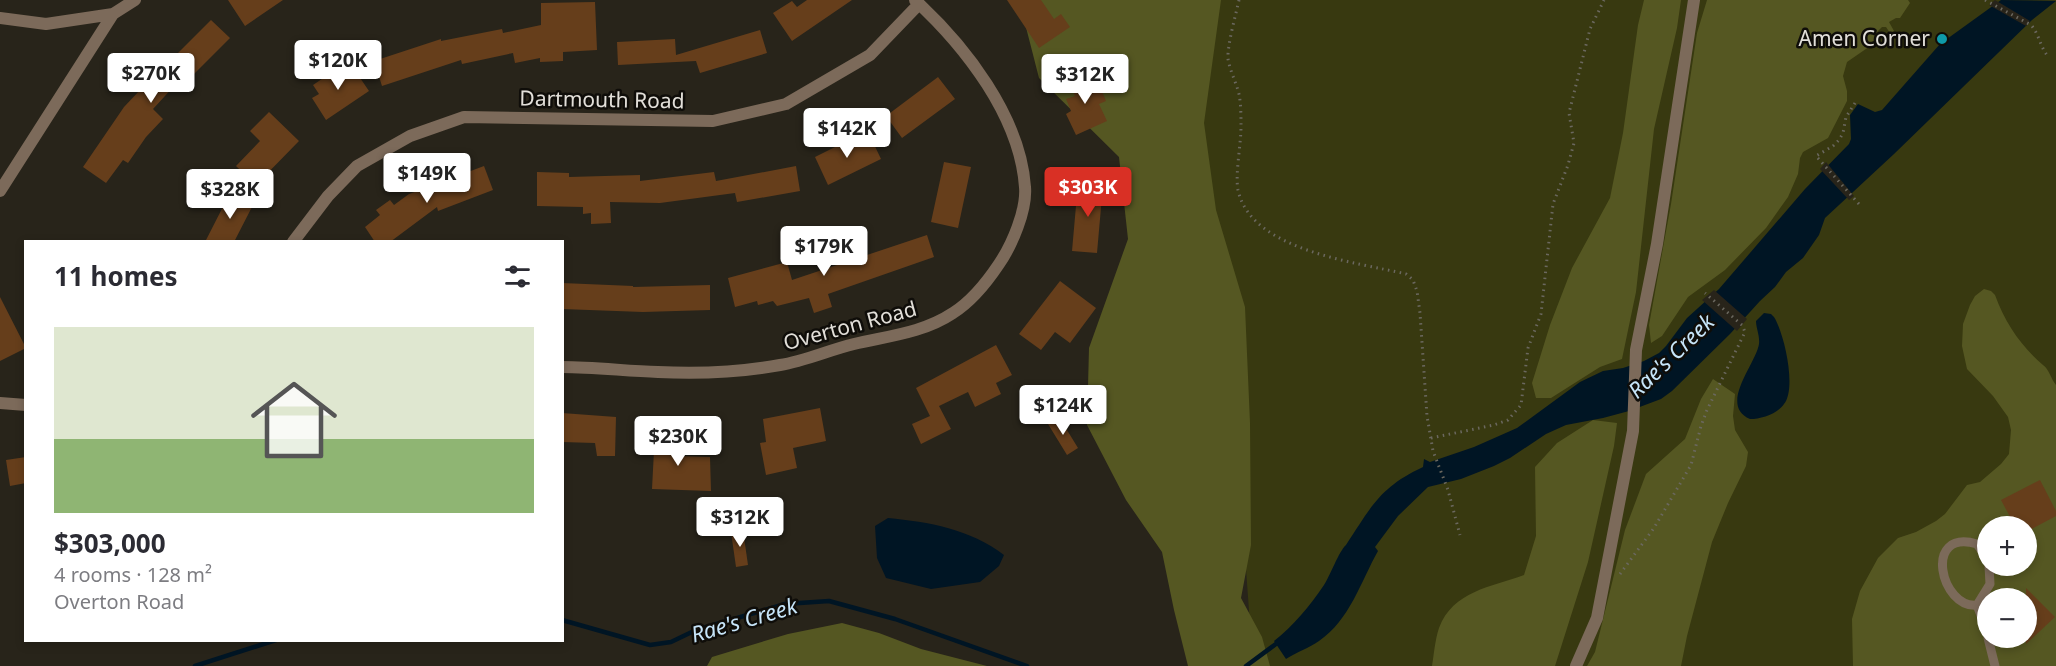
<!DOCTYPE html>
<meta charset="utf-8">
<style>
body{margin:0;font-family:"Noto Sans",sans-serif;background:#f2f2f3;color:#2b2b33;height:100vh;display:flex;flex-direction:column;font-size:22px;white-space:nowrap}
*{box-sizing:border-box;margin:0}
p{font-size:20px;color:#7c7c81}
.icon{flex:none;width:33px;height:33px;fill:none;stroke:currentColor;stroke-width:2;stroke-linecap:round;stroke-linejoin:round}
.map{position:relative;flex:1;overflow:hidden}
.drawer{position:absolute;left:24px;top:240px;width:540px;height:402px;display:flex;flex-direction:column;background:#fff;border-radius:0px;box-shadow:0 3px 9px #0003}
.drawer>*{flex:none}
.fabs{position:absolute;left:1977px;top:516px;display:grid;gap:12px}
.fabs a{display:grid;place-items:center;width:60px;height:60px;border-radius:50%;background:#fff;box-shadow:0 3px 9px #0003;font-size:30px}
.price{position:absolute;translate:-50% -51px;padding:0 14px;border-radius:6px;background:#fff;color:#222;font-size:20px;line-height:39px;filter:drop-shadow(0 2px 3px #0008)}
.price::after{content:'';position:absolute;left:50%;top:36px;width:18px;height:14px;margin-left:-9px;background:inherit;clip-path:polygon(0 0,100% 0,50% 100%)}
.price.current{background:#d93025;color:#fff}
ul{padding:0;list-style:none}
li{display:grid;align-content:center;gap:12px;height:318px;padding:0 30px}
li+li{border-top:2px solid #e1e1e2}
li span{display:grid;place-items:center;height:186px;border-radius:0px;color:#555}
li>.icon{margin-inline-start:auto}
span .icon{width:108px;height:108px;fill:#fffc;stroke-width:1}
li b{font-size:26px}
h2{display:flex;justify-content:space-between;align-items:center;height:72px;padding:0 30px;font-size:26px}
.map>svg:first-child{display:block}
.green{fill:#383910;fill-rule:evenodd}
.forest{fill:#555722;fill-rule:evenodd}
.water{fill:#001524}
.pier{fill:#28241a}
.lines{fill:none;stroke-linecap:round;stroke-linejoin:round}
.stream{stroke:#001524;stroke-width:4.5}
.building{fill:#663e1b}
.path{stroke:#6b685f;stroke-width:3;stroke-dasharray:1.5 4.5;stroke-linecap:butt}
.service{stroke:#7c6a5a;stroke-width:9}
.minor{stroke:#7c6a5a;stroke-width:12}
.culture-dot{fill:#0f9aa8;stroke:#0f0d09;stroke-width:2}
.labels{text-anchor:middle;stroke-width:5;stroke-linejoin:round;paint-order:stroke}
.poi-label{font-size:21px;fill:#e2dfd9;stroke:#0f0d09;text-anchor:end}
.street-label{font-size:21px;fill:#e2dfd9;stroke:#0f0d09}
.water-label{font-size:22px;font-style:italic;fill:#c7e5f9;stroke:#0f0d09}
</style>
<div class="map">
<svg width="2056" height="666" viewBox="0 0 2056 666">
<rect width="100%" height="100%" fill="#28241a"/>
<path class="green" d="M1144,0H2056V666H1253L1230,347ZM1988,526H2026V566H1988ZM1988,598H2026V638H1988Z"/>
<path class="forest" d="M1019,0H1221L1204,123L1216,210L1245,307L1250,423L1251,545L1241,598L1262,637L1270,666H1188L1174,610L1162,552L1126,500L1087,425L1089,348L1128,239L1119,157L1039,78Z
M1644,0H1681L1677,28L1654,129L1636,292L1622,359L1600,367L1551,398H1536L1532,383L1550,325L1572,268L1610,198L1623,133L1638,25Z
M1707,0H1908L1910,3L1900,18H1896L1889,22L1894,31L1890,33L1886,27H1882L1874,35L1876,42L1847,62L1843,76L1847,91V101L1828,138L1803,152L1800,158L1798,174L1788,197L1766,228L1725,270L1688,297L1662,336L1651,343L1649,325L1671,204L1697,33Z
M1984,289L1991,291L1995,295C2005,323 2021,346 2043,365C2049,369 2051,379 2056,385V666H1853L1852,619L1860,591L1878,558L1898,538L1916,532L1936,521L1945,514L1967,485L1980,482L2001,464L2009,454L2011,430L2008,417L1993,396L1967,369L1962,346L1963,324L1970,305L1975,296ZM1988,526H2026V566H1988ZM1988,598H2026V638H1988Z
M1713,379L1735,394L1733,416L1735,430L1748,452L1746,466L1728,503L1712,542L1687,636L1681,666H1587L1595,652L1625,530L1646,474L1685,439L1701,399Z
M1593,420L1617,423L1614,446L1588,562L1555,666H1432C1434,654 1435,640 1439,628C1453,591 1491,587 1524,575L1536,536L1535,467L1557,443Z
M842,623L879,633L921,649L987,666H707L712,657L788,634Z"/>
<path class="water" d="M2001,0L2056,1L2032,20L1894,154L1825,218L1819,235L1803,258L1786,272L1775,287L1760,301L1730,334L1672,391L1661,399L1629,411L1603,418L1566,425L1546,434L1510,458L1494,466L1461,479L1428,487L1398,516L1375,547L1378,551C1361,581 1350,620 1319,641C1309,648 1297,652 1286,659L1274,641C1293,626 1310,606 1324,585C1330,576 1339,551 1346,545C1371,507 1380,487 1423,467L1424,459L1430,462L1474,447L1517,428L1580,382L1603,371L1623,368L1644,361L1659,353L1666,346L1687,318L1719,289L1805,189L1849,144L1851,139L1850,115L1858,104L1875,112L1882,110L1940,44Z
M1764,313L1771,314L1774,317C1784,333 1797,388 1784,404C1777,414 1761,419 1750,419C1718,405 1756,364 1759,344C1760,336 1756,328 1756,321Z
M888,518C929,522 970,529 1004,555L999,566L980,582L931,589L886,578L877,558L875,526Z"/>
<path class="pier" d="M1995,0L2030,21L2026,26L1989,5Z
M1826,162L1854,196L1849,200L1820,169Z
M1714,290L1747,319L1737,331L1702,300Z"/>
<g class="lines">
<path class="stream" d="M562,620L650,645L671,642L696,630L785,604L829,601L895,619L1027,666
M195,666L276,640
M1246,666L1280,641"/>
</g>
<path class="building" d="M228,0H283L245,26Z
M807,0H852L792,41L773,13L792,1L797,7Z
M1007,0H1041L1054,19L1061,14L1070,27L1039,48Z
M595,2L597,50L563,52V61L540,62V58L515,63L513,53L462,64L461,60L382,86L374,61L441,39V41L502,29L503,33L541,25V3Z
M211,20L230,38L191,77L187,72L153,109L163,119L146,137L128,163L123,160L106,183L83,167L124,107L158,71L159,72Z
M760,30L767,53L700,73L696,61L618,65L617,42L675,39L676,55Z
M344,64L349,72L354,69L369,91L326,120L312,98L319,94L313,85Z
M1086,72L1092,87L1099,84L1106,101L1099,104L1107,121L1076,135L1066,114L1071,111L1066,99L1075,96L1068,81Z
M938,77L955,99L902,138L886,116Z
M269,112L299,141L256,185L236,166L260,141L250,131Z
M870,136L881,159L828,185L815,157L847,141L849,146Z
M944,162L971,167L958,228L931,222Z
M484,166L493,190L438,211L437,207L390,242H375L365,227L380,215L376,210L390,200L394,205L409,194Z
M796,166L800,191L737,202L735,193L660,203L610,202L611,223L591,224V213L583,214V207L537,206V172L569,173V177L640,175V181L714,172L716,181Z
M1078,183L1103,185L1097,253L1072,251Z
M230,193L253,205L234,242H205Z
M927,235L934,257L828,294L832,307L814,313L809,298L777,306L773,301L758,305L757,301L735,307L728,278L787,262L792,280Z
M1060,281L1096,308L1070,343L1055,332L1041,350L1019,334Z
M562,283L633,286V287L710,285V310L643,312L562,309Z
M0,297L26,348L0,361Z
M996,345L1012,375L996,383L1001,394L975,407L968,392L939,406L951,429L921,444L912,424L930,416L916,388Z
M1070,401L1079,413L1066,422L1057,410Z
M820,408L826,441L793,448L797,468L766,475L760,443L766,442L763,419Z
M562,413L616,417L615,456H597L595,443L562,442Z
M1059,417L1078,448L1067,455L1048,424Z
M655,431H674L675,456L710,457L711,491L652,489Z
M26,457V483L10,486L6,460Z
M2040,480L2056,511V516L2026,532V526H2015L2001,500Z
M743,530L748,565L736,567L731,532Z
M2026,588L2055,617L2026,644Z"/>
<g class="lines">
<path class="path" d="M1239,0C1236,14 1227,46 1228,59C1230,71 1236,82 1239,94C1241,104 1241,116 1241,126C1241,145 1235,174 1238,190C1251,251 1356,262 1406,274L1413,280L1417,291L1420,313L1427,416L1433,451L1448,490L1460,535
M1985,0L2031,25C2039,34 2040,46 2047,55
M1855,103L1846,117L1843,133L1839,140L1833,146L1816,156L1859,204
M1431,438L1494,425L1508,420L1521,405L1528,348L1541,314L1553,204L1568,165L1574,143L1569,113L1590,29L1604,0
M1620,574L1654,528L1691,465L1701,426L1707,410L1745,332L1742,325L1705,293"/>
<path class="service" d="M1988,559L1977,544C1922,528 1941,609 1977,605L1990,584L1989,566
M1977,605L1988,634
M1988,638L1995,666"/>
<path class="minor" d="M0,18L46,24L113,14
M0,191L113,14L135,0
M293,242L328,196L357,166L410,136L464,117L713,121L786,104L870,55L919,4
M562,367C594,367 626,371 658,372C697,374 741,372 780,365C805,361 829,350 854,344C888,336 923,333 953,313C972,301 987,282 999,264C1012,245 1027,210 1025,187C1020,116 965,46 915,0
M0,403L26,405
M1576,666L1597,618L1633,431L1636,350L1657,244L1694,0"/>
</g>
<circle class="culture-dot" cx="1942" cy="39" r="6"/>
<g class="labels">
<g class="poi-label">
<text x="1930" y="46">Amen Corner</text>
</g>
<g class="street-label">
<text transform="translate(602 100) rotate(1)" y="7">Dartmouth Road</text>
<text transform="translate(850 326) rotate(-15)" y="7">Overton Road</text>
</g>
<g class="water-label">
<text transform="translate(1671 356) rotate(-44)" y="8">Rae's Creek</text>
<text transform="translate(744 620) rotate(-16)" y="8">Rae's Creek</text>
</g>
</g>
</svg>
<div class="fabs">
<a>+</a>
<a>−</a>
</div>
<b class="price" style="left:338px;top:91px">$120K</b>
<b class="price" style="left:151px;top:104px">$270K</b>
<b class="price" style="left:1085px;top:105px">$312K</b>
<b class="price" style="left:847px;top:159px">$142K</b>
<b class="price" style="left:427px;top:204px">$149K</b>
<b class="price current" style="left:1088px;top:218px">$303K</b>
<b class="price" style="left:230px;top:220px">$328K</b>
<b class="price" style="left:824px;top:277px">$179K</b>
<b class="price" style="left:1063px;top:436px">$124K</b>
<b class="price" style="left:678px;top:467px">$230K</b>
<b class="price" style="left:740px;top:548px">$312K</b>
<section class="drawer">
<h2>11 homes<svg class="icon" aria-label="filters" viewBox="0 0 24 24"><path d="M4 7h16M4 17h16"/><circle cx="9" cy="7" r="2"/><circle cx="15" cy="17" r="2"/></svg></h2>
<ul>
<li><span style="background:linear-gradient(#dfe7d0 60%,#8fb573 0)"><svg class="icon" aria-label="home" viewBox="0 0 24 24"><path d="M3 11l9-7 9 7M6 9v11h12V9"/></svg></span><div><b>$303,000</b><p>4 rooms · 128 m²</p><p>Overton Road</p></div></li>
</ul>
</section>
</div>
